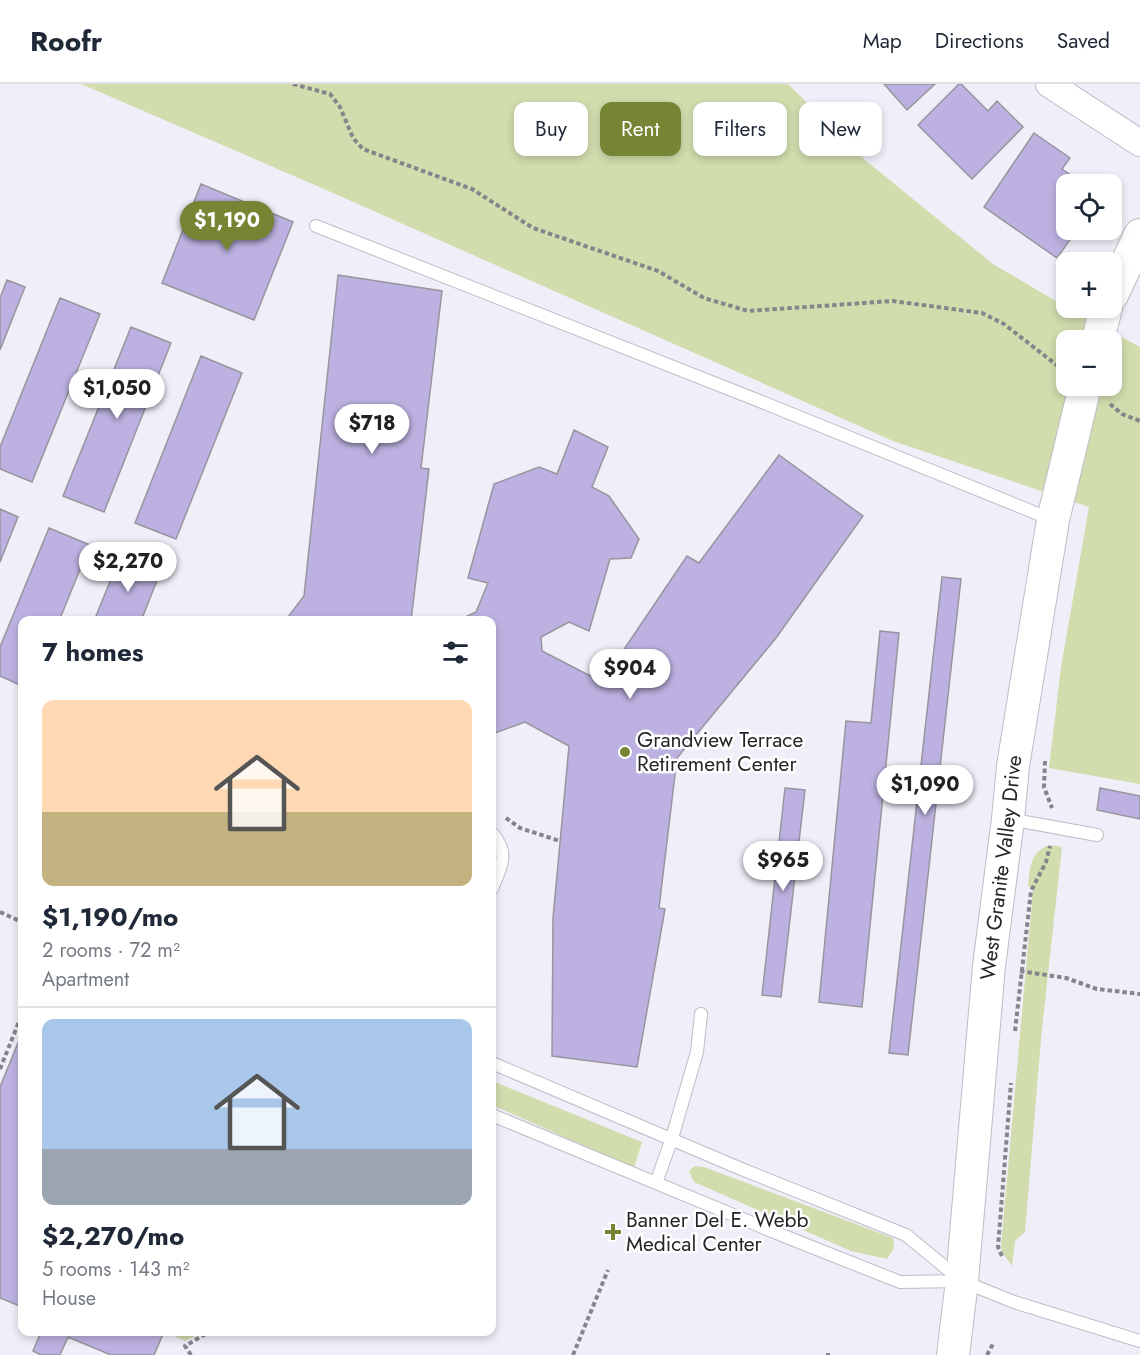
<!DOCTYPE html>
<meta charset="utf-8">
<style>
body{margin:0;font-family:Jost,sans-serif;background:#f2f2f3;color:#1f2937;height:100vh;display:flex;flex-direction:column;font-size:22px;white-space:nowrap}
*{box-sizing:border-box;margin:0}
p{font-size:20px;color:#747a83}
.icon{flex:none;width:33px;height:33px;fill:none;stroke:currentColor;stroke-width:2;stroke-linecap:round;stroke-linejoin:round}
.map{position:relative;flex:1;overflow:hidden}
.side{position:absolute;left:18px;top:532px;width:478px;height:720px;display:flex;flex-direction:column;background:#fff;border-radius:12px;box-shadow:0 3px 9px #0003}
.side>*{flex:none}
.banner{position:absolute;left:514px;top:18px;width:536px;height:54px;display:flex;gap:12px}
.tools{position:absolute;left:1056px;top:90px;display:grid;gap:12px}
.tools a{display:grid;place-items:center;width:66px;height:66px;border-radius:12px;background:#fff;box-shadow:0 3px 9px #0003;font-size:30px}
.price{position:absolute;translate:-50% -51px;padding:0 14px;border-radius:21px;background:#fff;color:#222;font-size:20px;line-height:39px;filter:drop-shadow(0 2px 3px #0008)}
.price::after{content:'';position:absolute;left:50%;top:36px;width:18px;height:14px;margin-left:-9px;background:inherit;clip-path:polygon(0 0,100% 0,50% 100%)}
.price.current{background:#758534;color:#fff}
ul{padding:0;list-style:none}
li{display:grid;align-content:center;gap:12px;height:318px;padding:0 24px}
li+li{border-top:2px solid #e0e1e3}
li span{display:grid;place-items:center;height:186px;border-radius:12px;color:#555}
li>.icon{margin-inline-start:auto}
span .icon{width:108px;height:108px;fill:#fffc;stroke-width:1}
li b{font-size:26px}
h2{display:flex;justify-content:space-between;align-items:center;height:72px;padding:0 24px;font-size:26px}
.pill{padding:0 21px;border-radius:12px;background:#fff;box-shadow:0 3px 9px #0003;font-size:21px;line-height:54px}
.pill.current{background:#758534;color:#fff}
header{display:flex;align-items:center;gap:36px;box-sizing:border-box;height:84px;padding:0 30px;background:#fff;border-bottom:2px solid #e0e1e3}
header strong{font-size:28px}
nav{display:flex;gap:33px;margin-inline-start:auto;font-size:21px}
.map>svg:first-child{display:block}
.green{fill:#d1ddad;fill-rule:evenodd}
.building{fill:#bcb1e0;stroke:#97959e;stroke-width:1.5}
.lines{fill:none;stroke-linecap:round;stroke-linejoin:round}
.service-casing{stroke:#bebcc6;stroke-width:14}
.minor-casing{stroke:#bebcc6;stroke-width:28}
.tertiary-casing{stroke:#bebcc6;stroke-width:34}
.path{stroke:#86858b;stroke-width:4;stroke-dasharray:4.5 3;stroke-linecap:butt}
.service{stroke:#fff;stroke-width:12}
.minor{stroke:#fff;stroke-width:26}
.tertiary{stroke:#fff;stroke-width:32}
.poi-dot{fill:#758534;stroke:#fff;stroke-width:2}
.labels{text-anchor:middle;stroke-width:5;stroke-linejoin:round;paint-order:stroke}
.poi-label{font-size:21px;fill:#262529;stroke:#fff;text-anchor:start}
.street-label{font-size:21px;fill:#262529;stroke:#fff}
</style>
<header>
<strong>Roofr</strong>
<nav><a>Map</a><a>Directions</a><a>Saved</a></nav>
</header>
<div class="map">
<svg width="1140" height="1271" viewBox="0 0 1140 1271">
<rect width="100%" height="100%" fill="#f0eef8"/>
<path class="green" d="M81,0H788L865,76L993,180L1071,226L1140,263V700L1049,684L1061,583L1089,423L893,357L324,105ZM1066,256H1112V302H1066Z
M1050,761L1062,763L1060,781L1041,954L1025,1148L1015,1157L1012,1182L1002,1168L1001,1162L1033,806L1028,802C1030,784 1030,767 1050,761Z
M492,997L642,1058L634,1084L492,1021Z
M695,1082L704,1083L893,1154L894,1164L887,1175L851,1167L694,1098L689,1087Z
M176,1248H203L185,1257L174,1252Z"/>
<path class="building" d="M884,0H935L907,26Z
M959,0H961L988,27L997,17L1023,43L972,95L918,41Z
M1034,49L1070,74L1062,85L1084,100H1066V146H1077L1057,174L984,123Z
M201,100L293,138L254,236L162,199Z
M338,191L442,207L421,384L429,385L411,537H285L304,512Z
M7,196L25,203L0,266V214Z
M60,214L100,230L32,398L0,385V363Z
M131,243L171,259L104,428L63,412Z
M201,272L242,289L176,455L135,439Z
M574,346L608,363L592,403L609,412L639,455L631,474L610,475L589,547L569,538L541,553L542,567L602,598L687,472L699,479L779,371L863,432L776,554L677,674L659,824L665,825L637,983L552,972L553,834L569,662L525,638L492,650V537H457L476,528L488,499L468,494L494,400L539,383L557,390Z
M0,425L18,433L0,478Z
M49,444L90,461L59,537H22V602L0,592V563Z
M120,473L160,489L141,537H94Z
M942,493L961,495L908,971L889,969Z
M880,547L899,549L862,923L819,918L846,637L871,639Z
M785,704L805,706L781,913L762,911Z
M1100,704L1140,712V735L1097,726Z
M22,949V1223L0,1214V1003Z
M41,1248H164L154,1271H111L68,1253L60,1271H41L33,1267Z"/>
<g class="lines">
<defs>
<path id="service" d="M316,142L757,316L1053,436
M1009,735L1097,751
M492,749C510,770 501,782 492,805
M492,979L739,1084L906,1151L962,1197L1014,1218L1140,1257
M492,1031L784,1152L900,1198L961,1197
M656,1099L672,1054L697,968L701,930"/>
<path id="minor" d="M1049,0L1140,59"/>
<g id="tertiary">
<path d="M1112,211L1140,151"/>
<path d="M1098,256L1106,224"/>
<path id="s1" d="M953,1271L962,1197L989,882L1008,735L1013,682L1053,436L1085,302"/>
</g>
</defs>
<use href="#service" class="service-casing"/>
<use href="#minor" class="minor-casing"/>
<use href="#tertiary" class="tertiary-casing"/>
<path class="path" d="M293,0L330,10L340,23L353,54L363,65L472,105L533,144L658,187L704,214L748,227L893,217L982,229L1004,240L1063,286
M1110,320L1122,330L1140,337
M1045,677L1044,703L1052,724
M506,734L520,744L560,757
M0,828L22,838
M1020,887L1066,894L1097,905L1140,910
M1015,947L1031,807L1046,778L1050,762
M0,985L22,930
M1002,1172L998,1163L1011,999
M191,1271L185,1262L209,1248
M573,1271L608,1186
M828,1271V1269
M987,1271L993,1260"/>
<use href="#service" class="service"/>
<use href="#minor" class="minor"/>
<use href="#tertiary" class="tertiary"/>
</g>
<g class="poi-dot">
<circle cx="625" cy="668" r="6"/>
<path d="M610 1139h6v6h6v6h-6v6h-6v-6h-6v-6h6z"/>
</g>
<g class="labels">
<g class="poi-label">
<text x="637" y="663">Grandview Terrace<tspan x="637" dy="24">Retirement Center</tspan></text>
<text x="626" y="1143">Banner Del E. Webb<tspan x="626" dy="24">Medical Center</tspan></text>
</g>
<g class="street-label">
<text dy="7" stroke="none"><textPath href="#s1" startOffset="490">West Granite Valley Drive</textPath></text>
</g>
</g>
</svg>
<div class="tools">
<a><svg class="icon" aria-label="locate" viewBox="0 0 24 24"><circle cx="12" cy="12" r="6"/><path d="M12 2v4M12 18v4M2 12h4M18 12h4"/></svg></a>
<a>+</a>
<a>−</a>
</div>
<b class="price current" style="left:227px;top:168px">$1,190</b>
<b class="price" style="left:117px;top:336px">$1,050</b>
<b class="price" style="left:372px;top:371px">$718</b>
<b class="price" style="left:128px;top:509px">$2,270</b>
<b class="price" style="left:630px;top:616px">$904</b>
<b class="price" style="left:925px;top:732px">$1,090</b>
<b class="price" style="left:783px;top:808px">$965</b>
<div class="banner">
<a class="pill">Buy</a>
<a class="pill current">Rent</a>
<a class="pill">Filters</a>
<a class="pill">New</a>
</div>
<section class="side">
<h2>7 homes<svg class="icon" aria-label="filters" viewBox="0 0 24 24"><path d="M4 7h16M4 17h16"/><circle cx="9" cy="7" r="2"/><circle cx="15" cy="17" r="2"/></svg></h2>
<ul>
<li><span style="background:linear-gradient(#ffd9b3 60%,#c2b280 0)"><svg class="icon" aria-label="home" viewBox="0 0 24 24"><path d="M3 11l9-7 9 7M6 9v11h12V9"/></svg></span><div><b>$1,190/mo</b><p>2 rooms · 72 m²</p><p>Apartment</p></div></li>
<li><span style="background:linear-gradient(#a9c7e8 70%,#9aa5b1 0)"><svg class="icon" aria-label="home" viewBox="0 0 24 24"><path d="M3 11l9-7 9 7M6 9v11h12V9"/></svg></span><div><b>$2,270/mo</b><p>5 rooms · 143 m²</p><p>House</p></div></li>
</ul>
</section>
</div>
